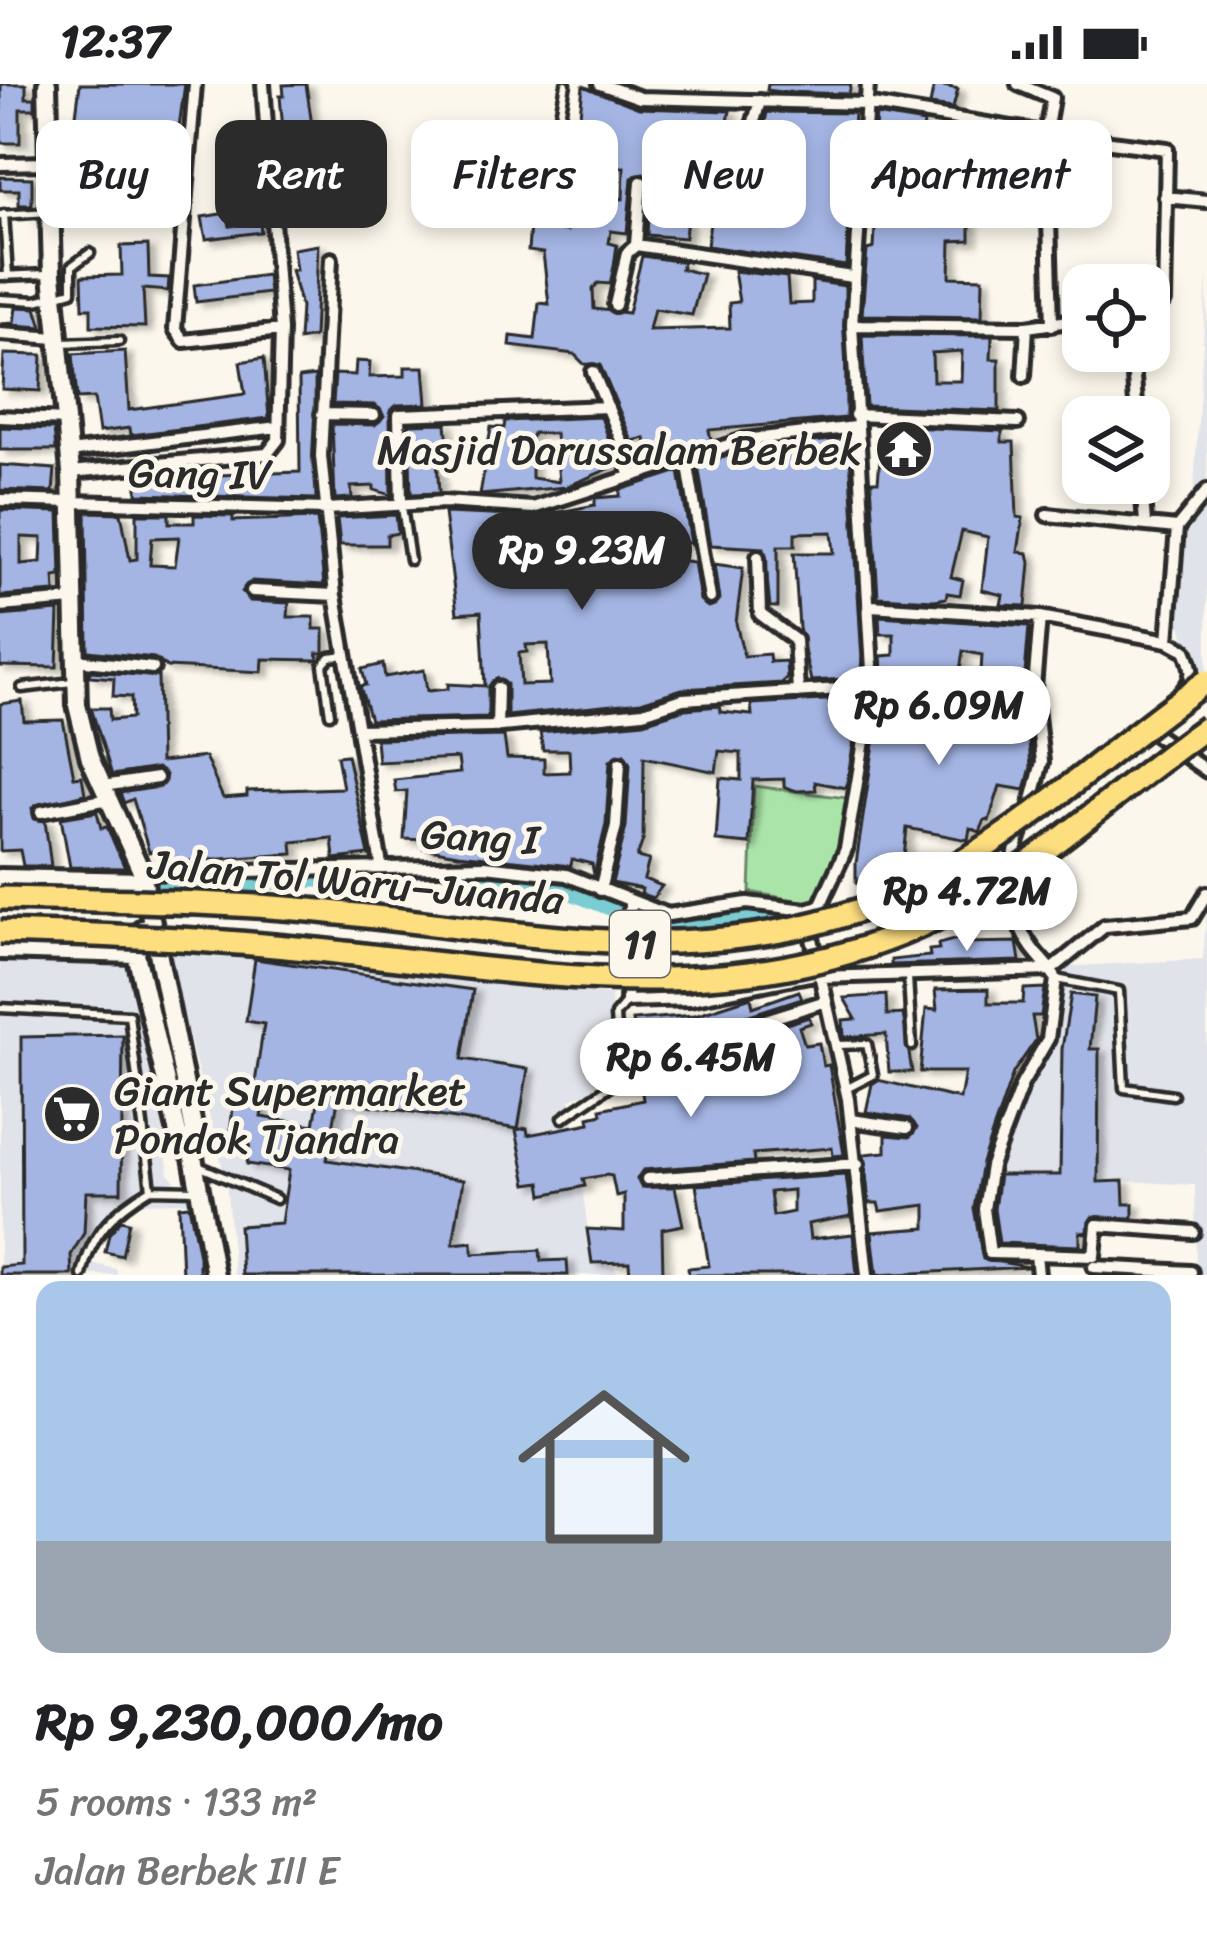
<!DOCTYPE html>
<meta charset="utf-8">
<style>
body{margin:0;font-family:Sriracha,sans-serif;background:#f2f2f2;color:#202124;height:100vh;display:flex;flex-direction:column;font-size:45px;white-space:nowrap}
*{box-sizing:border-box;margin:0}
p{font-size:39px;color:#757577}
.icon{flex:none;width:66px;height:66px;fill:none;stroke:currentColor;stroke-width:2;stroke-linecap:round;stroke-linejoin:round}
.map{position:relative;height:1191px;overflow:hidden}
.sheet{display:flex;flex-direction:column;background:#fff;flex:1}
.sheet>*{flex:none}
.top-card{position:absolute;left:36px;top:36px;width:1137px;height:108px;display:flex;gap:24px}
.fabs{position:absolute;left:1062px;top:180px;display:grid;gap:24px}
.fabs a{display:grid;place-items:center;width:108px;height:108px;border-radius:24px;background:#fff;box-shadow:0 6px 18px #0003;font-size:60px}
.price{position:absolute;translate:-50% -102px;padding:0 27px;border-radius:42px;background:#fff;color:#222;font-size:39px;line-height:78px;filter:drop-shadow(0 3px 6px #0008)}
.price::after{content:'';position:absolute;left:50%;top:72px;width:36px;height:27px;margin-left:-18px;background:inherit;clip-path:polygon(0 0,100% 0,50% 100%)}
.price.on{background:#2b2b2b;color:#fff}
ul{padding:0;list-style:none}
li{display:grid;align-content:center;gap:24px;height:636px;padding:0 36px}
li span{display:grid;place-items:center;height:372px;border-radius:24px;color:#555}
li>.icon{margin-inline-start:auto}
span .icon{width:216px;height:216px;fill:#fffc;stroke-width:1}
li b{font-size:51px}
.pill{padding:0 42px;border-radius:24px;background:#fff;box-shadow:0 6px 18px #0003;font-size:42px;line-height:108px}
.pill.on{background:#2b2b2b;color:#fff}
.status{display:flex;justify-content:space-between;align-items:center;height:84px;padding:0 60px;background:#fff;direction:ltr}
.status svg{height:33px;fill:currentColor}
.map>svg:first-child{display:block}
.built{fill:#e1e3ea}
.green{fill:#abe4a8;stroke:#6b886a;stroke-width:3}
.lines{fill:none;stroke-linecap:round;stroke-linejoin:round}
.river{stroke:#7bccd3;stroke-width:24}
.building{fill:#a4b5e4;stroke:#2b2b2b;stroke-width:3;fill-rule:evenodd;filter:url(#shadow)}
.lane-casing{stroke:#2b2b2b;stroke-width:15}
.street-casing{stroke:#2b2b2b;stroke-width:20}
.secondary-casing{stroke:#2b2b2b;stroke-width:26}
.lane{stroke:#fbf7ec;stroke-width:6}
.street{stroke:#fbf7ec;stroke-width:10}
.secondary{stroke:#fbf7ec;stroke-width:16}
.highway-bridge-casing{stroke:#2b2b2b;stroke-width:30;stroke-linecap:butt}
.highway-bridge{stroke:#fedf80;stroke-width:21}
.labels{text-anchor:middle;stroke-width:10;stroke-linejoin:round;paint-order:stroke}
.shield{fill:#fbf7ec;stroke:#696865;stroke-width:3}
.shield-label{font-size:39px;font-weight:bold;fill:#2b2b2b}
.poi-label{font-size:42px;fill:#2b2b2b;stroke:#fbf7ec;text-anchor:end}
.street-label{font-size:42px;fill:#2b2b2b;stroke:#fbf7ec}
</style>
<div class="status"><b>12:37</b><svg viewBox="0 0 49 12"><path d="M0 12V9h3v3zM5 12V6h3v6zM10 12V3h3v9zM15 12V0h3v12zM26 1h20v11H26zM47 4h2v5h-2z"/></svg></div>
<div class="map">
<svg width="1207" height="1191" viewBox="0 0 1207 1191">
<defs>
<filter id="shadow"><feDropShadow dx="7" dy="4" stdDeviation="3" flood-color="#0004"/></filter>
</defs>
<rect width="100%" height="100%" fill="#fbf7ec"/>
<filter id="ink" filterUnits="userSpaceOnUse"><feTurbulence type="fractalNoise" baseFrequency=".00833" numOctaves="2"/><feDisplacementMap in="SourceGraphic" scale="24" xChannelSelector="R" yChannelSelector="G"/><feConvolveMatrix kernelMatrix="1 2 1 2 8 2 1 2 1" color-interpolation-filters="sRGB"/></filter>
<g filter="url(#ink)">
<path class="built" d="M1207,192V623L1174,520L1193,421Z
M1207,825V1191H1196L1195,1101L998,1090L1008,1033L1049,971L1060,883L1203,875Z
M137,864L169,1089L190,1118L140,1119L119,1128L87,1178L117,1185V1191H0V866Z
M167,867L611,911L615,998L570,1015L592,1176L615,1183L617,1191H234L226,1097Z"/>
<path class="green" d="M754,702L847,714L837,786L820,815L806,818L750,808Z"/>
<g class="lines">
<path class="river" d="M461,787L548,795L671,843L734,830L778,832
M151,801L342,790"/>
</g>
<path class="building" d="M1,0H26V14H35V25H20V59H1Z
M80,0H185L178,50L75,39Z
M306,0L314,55L309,56L310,90L287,92L280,12H284L283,1Z
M768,0H851L849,10L781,8L767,6Z
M934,0L958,5L953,24L930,21Z
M583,2L639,24L730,27L726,48L716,46L700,124L688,123L685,154L647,151L650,95L643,89L632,94L627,149L611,147L609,159L617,161L614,182L610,200L598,199L593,205L594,225L628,229L642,172L683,178L681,185L703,190L692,231L654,225L649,246L730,244L729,219L739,218L734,187L787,193L789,220L812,219V197L845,202L846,334L709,346L711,356L648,373L645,354L632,357L600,281L584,280L574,270L510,262L511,252L535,255L539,219L549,220L543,169L528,167L530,141L567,147L569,140L577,142V105H572ZM598,83H624L623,115L597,113Z
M767,28L854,29L846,182L707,162L710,138L724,139L727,127L737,129L744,89L755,91Z
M876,31L924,39L922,55L909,53L907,76L935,78L936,56H949L948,72L961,73L952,113L970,114V156L951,157L950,193L983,194L982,233L862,231L867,166L874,164L875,143L868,142Z
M0,93L32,94V121H19V106H0Z
M227,129L230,142L260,138L261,148L206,155L202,133Z
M148,161L149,193L169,194L168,207L143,205L145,243L91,242V224H83L82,192L122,191L121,162Z
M318,161L314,253L299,256L301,223L291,186H296L293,165Z
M267,191L269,209L196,218L194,201Z
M16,223L36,224L42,243L0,240L14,239Z
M862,251L992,252L991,275H999V327L866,322ZM962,267L961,297H933L932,269Z
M125,267L129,326L245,310L240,278L264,274L269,334L131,351L130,344L99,348L94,314L77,315L73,270Z
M4,270L42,271L40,307L2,305Z
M356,277L370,278L369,293L405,292V283H424L427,320L397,321L390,327L391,411L374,406V402L351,403L352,414L335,415L332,340L375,341L384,332L375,321L333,320L335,290L355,291Z
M315,292L316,415L137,410V394L300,388L299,294Z
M601,333L618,381L566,403L480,411L491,343L504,344L505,337ZM533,349L555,350L559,398L532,394V375H525Z
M446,339L449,374L437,375L439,409L411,410L409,340Z
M883,342L1002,347V358H1014L1017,433L1023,434L1018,468L1028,469L1030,479L1026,522L1001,521L1003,511L982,506L988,453L962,447L951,493L963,496L960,511L947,509L946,514L935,516L878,513L871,397H878Z
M0,343L54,345L56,366H0Z
M849,354L863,594L811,597L799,544L794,469H834L832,448L795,449V462H778V523H770L764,464L711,461L698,381L750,365Z
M0,381L55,385L53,408L0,406Z
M679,387L691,459L647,456L646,472L694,478L700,516L708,523L719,516L714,480L743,484L736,539L744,572L769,570L770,578L786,577L787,594L782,599L682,605L641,618L507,632V600L497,594L488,603V633L370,636L360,602L366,601L362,585L383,580L385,593L424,586L427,607L448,605V600L485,602L481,528L457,530L444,429L535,433L595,421V414L620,412V406ZM548,560L550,600L521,601L519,569L527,568L526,561Z
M0,426L59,428L61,492L54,493L55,508L0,512ZM21,453L42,454L41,478L21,480Z
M86,428L121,429L130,476L137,475V430H169V439H194V431L233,432V437L317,434L324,501L252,497L242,508L250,517L289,519L288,533H314V545H324V569H317L318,576L263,575L262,588L167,583L154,574L88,567ZM179,453L175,482L150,481L152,454Z
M396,431L398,449L387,451V461H340L337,434Z
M59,527L57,583L0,582V532Z
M879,532L1029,542L1025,590L981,588L982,571L963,567L960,587L882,584L881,572L894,571V550H880Z
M90,587L158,592L160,678L205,673L223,714L247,712V707L343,704L337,672L347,671L369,771L334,775L332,754L292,758L293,770L164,779L163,765L149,768L133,715L124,719L120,709L160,703L166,691L157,684L112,691L91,624H109L110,636L132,634L131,613L113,612L114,594L89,592Z
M883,603L1025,609L1031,683L1025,706L1000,702L989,737L985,736L980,748L970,744L968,756L907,744L903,783L883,782L879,801L856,799V779L875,653L883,654L887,632L879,627Z
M861,614L846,704L815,698L816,706L797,707L784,703V695L753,696L749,760L716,757L720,694L741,696V669L719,667L716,688L644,673L643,756L637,773L649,776L644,795L662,802L653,814L641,810L642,805L612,799L626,743L630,680L624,670L610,677L606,740L594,791L592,780L572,775L571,782L458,770L423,764L424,756L404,755L407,707L396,708L394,696L460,689L458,674L378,678L376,655L504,652L507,674L544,675V689L570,688L569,666H543L540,648L644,638L685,625L720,622V628L752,631L751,620Z
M22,617L24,637L63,636L74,693L82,692L85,710L32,724L34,735L45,737L51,782H23L20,766L0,767V620Z
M97,728L101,744L107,743L125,784L70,783L61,734Z
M961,854L962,859L1017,858L1020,877L891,881V876L930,872L929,866L939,865L938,860Z
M255,875L473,906L462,975L528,985L518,1045L338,1016L327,1076L463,1096L453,1160L472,1158L473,1170L540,1166L541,1177L567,1176L568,1191H242L239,1142L281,1139L289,1086L247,1080L250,1058L229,1055L235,1009L253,1012L264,940L246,937ZM266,1005L319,1013L314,1041L261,1033Z
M1045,904L1041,932H1032L1036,956L1013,989L982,1079L974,1124L983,1175L1028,1183L877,1191L872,1148L926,1144V1121L880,1127L878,1119H869L864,1070L886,1068V1051L909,1053L917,1044L910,1035L866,1028L872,1000L878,996L960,1015L965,988H920L926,925L937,926L935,906L988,905V919H1023L1024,905Z
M799,907L802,914L734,936L728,947L739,955L809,933L811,939L799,943L805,961L819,959L823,982L829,981L844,1071L833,1072L832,1064L753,1070L754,1078L643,1086L637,1095L642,1103H675L683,1141L662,1145L663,1191H630L629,1178L592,1179L587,1145L624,1147V1110L616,1112L612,1092L606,1091L583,1095L585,1102L543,1111L541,1098L527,1100L516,1046L527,1044L528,1051L590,1039L589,1033L602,1030L601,1025L643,1016L632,936L695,931L751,913L753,923Z
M1071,910L1095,913L1090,965H1099L1098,1098L1123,1097L1124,1120H1133V1134L1092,1133L1086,1149L1080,1148V1162L999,1159L994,1125L999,1091H1060L1062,965Z
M886,911L887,931L903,930L912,988H889L886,950L844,953L843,936L856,935L844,914Z
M123,951L121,1108H86L84,1149L71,1171L72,1191H0V1183L22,1181L21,953Z
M846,1091L851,1132L808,1140L810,1155L853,1150L857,1191H689L688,1184L709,1182L696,1101ZM793,1106V1128L773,1132L770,1108Z
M189,1121L199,1172V1191H182L179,1122Z
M121,1136L129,1138L122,1172L105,1168L109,1150Z"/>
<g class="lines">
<defs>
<path id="lane" d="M553,67L566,0
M4,130L8,192
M0,131L50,128
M0,192L48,190
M0,215L36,217L72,207V182L90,169
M61,259L119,257
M402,423L410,476
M22,604L72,598
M330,630L323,581L330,573L345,571
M908,893L912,962
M1056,895L1119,907L1124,1004L1173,1011
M0,924L129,931L151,1105L195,1106
M839,961L867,960L873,991L846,1005
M563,1034L619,996L615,931L627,917
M196,1081L276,1115
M82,1191C91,1149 115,1126 151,1105"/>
<path id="street" d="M195,0L175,245L184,257L281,246
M600,0L640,14L866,20L1055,51L1048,101L1052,241
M1018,0L1052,14L1046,49
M1055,51L1167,65L1164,217L1149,225
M742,79L760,17
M0,80L50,79
M1165,113L1207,117
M636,161L641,98
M331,175L321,372L335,511L381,781
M615,221L627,169L636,161L852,193
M852,241L1027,243L1083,235
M0,250L57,254
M1132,267L1137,333
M593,288L624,363L630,392
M1024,292L1027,243
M322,330L374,331
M855,331L1018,338
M0,333L66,336
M69,368L278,343
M687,376L710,514
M71,388L267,370L278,356L281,246L263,0
M1142,399L1145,439
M0,416L327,425L444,418L533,424L744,356L855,343
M401,419L399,331L608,323
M1047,431L1177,444
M1177,444L1207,407
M758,473L760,530L795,556L798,608
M252,507L335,511
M0,522L73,516
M871,522L1040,533L1168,557L1185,566C1191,580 1196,593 1184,605
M1168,557L1177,444
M75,576L153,584
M873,593L1034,600
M1143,642L1207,687
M497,643L498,604
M359,646L491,643L643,628L683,615L873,603
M103,702L157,694
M1030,724L1042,678L1034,604L1040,533
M41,728L109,715
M1023,742C1007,782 1006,827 1032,864C1040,875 1050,883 1056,895L1048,955L1022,1000L991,1082L984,1125L990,1169L1036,1170L1038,1191
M142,789L485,782L566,791L668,831L747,819L806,826L820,822L846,765L873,603L852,241L868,0
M600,806L616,742L620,679
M630,820L627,917L690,915L819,889
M809,841L848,1015L867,1191
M820,893L1051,886L1105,842L1192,834L1207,809
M737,945L826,917
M851,1036L907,1044
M647,1095L858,1080
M1036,1170L1094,1172L1097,1141L1193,1148
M1094,1183L1191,1188"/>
<path id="secondary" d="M47,0L52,190L71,388L77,621L90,674L142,789L194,1047L193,1073L215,1191
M0,794L143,797
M142,845L136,870L178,1050L193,1073
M0,866L136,870"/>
</defs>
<use href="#lane" class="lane-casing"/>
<use href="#street" class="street-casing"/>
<use href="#secondary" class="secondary-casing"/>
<use href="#lane" class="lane"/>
<use href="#street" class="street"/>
<use href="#secondary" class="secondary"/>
<defs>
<path id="highway-bridge" d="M0,814C103,816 206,817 309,826C518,845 720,899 917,802C1023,751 1111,663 1207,597
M0,848C106,851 212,855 317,866C534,888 745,934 949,828C1042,779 1121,703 1207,643"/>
</defs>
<use href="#highway-bridge" class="highway-bridge-casing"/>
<use href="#highway-bridge" class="highway-bridge"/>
</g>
</g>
<defs>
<symbol id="temple-disc" viewBox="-11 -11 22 22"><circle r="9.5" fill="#2b2b2b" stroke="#fbf7ec"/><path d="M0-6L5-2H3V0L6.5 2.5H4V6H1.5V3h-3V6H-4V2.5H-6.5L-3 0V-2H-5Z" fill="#fff"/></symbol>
<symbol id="supermarket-disc" viewBox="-11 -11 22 22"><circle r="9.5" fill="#2b2b2b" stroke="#fbf7ec"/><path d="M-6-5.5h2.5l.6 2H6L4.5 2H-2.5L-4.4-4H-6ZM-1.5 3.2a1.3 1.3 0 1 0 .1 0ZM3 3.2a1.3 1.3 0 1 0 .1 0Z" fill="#fff"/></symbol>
</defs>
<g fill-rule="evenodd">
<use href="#temple-disc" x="871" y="332" width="66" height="66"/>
<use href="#supermarket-disc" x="39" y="997" width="66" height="66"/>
</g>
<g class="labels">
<rect class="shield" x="610" y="827" width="60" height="66" rx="9"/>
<g class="shield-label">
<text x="640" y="874">11</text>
</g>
<g class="poi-label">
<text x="862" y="380">Masjid Darussalam Berbek</text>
<text x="114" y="1021" text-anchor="start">Giant Supermarket<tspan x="114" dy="48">Pondok Tjandra</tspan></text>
</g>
<g class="street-label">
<text transform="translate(200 389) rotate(1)" y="15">Gang IV</text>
<text transform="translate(480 752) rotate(3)" y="15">Gang I</text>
<text transform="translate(356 797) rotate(5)" y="15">Jalan Tol Waru–Juanda</text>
</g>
</g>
</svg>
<div class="fabs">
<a><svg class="icon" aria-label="locate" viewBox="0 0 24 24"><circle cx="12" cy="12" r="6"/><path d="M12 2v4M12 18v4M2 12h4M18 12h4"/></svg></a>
<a><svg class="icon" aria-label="layers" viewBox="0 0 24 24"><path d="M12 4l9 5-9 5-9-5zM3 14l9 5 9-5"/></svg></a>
</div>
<b class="price on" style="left:582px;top:529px">Rp 9.23M</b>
<b class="price" style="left:939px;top:684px">Rp 6.09M</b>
<b class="price" style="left:967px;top:870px">Rp 4.72M</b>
<b class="price" style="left:691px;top:1036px">Rp 6.45M</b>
<div class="top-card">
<a class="pill">Buy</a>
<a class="pill on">Rent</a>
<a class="pill">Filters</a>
<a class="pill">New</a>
<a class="pill">Apartment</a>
</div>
</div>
<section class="sheet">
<ul>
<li><span style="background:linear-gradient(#a9c7e8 70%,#9aa5b1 0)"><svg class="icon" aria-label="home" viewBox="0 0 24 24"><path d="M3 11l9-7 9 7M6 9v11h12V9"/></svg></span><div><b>Rp 9,230,000/mo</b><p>5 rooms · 133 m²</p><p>Jalan Berbek III E</p></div></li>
</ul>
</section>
